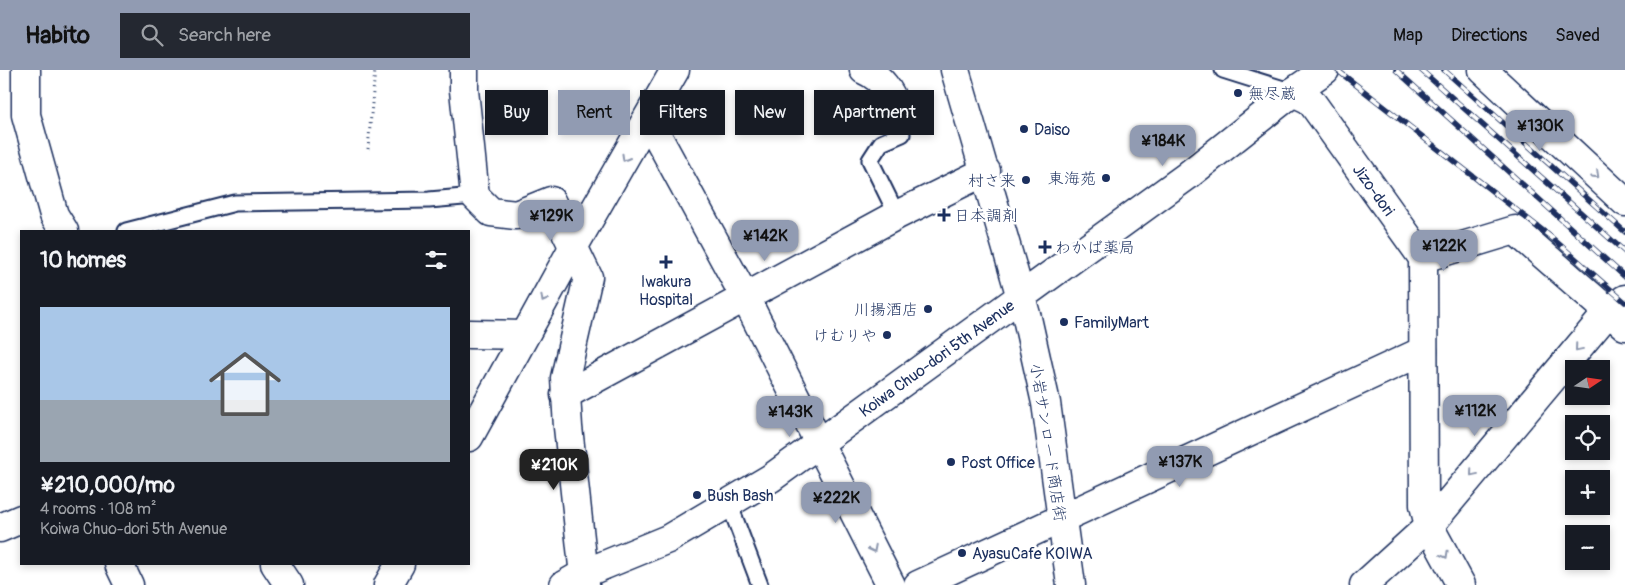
<!DOCTYPE html>
<meta charset="utf-8">
<style>
body{margin:0;font-family:Pangolin,"Klee One",sans-serif;background:#242831;color:#f1f3f6;height:100vh;display:flex;flex-direction:column;font-size:19px;white-space:nowrap}
*{box-sizing:border-box;margin:0}
p{font-size:16px;color:#9ea1a6}
.icon{flex:none;width:28px;height:28px;fill:none;stroke:currentColor;stroke-width:2;stroke-linecap:round;stroke-linejoin:round}
.map{position:relative;flex:1;overflow:hidden}
.sheet{position:absolute;left:20px;top:160px;width:450px;height:335px;display:flex;flex-direction:column;background:#171b24;border-radius:0px;box-shadow:0 2px 8px #0003}
.sheet>*{flex:none}
.banner{position:absolute;left:485px;top:20px;width:475px;height:45px;display:flex;gap:10px}
.needle{width:32px;rotate:77deg}
.fabs{position:absolute;left:1565px;top:290px;display:grid;gap:10px}
.fabs a{display:grid;place-items:center;width:45px;height:45px;border-radius:0px;background:#171b24;box-shadow:0 2px 8px #0003;font-size:25px}
.price{position:absolute;translate:-50% -42px;padding:0 11px;border-radius:10px;background:#919bb2;color:#111;font-size:16px;line-height:32px;filter:drop-shadow(0 1px 2px #0008)}
.price::after{content:'';position:absolute;left:50%;top:30px;width:15px;height:11px;margin-left:-8px;background:inherit;clip-path:polygon(0 0,100% 0,50% 100%)}
.price.on{background:#222;color:#fff}
ul{padding:0;list-style:none}
li{display:grid;align-content:center;gap:10px;height:265px;padding:0 20px}
li+li{border-top:1px solid #363941}
li span{display:grid;place-items:center;height:155px;border-radius:0px;color:#555}
li>.icon{margin-inline-start:auto}
span .icon{width:90px;height:90px;fill:#fffc;stroke-width:1}
li b{font-size:21px}
h2{display:flex;justify-content:space-between;align-items:center;height:60px;padding:0 20px;font-size:21px}
.pill{padding:0 18px;border-radius:0px;background:#171b24;box-shadow:0 2px 8px #0003;font-size:18px;line-height:45px}
.pill.on{background:#919bb2;color:#111}
header{display:flex;align-items:center;gap:30px;box-sizing:border-box;height:70px;padding:0 25px;background:#919bb2;color:#111}
header strong{font-size:24px}
nav{display:flex;gap:28px;margin-inline-start:auto;font-size:18px}
.search{width:350px;height:45px;background:#242831;display:flex;align-items:center;gap:12px;box-sizing:border-box;padding:0 18px;border-radius:0px;color:#9ea1a6;font-size:19px}
.map>svg:first-child{display:block}
.lines{fill:none;stroke-linecap:round;stroke-linejoin:round}
.lane-casing{stroke:#1b2f5e;stroke-width:19}
.street-casing{stroke:#1b2f5e;stroke-width:31}
.secondary-casing{stroke:#1b2f5e;stroke-width:31}
.path{stroke:#1b2f5e;stroke-width:3;stroke-dasharray:1 4;stroke-linecap:butt}
.lane{stroke:#fff;stroke-width:15}
.street{stroke:#fff;stroke-width:28}
.secondary{stroke:#fff;stroke-width:28}
.rail-casing{stroke:#1b2f5e;stroke-width:5.5}
.rail{stroke:#fff;stroke-width:4;stroke-dasharray:11;stroke-linecap:butt}
.oneway{stroke:#8d97ae}
.poi-dot{fill:#1b2f5e;stroke:#fff;stroke-width:2}
.labels{text-anchor:middle;stroke-width:5;stroke-linejoin:round;paint-order:stroke}
.poi-label{font-size:16px;fill:#1b2f5e;stroke:#fff;text-anchor:start}
.street-label{font-size:16px;fill:#1b2f5e;stroke:#fff}
</style>
<header>
<strong>Habito</strong>
<div class="search"><svg class="icon" aria-label="search" viewBox="0 0 24 24"><circle cx="10" cy="10" r="6"/><path d="M15 15l6 6"/></svg>Search here</div>
<nav><a>Map</a><a>Directions</a><a>Saved</a></nav>
</header>
<div class="map">
<svg width="1625" height="515" viewBox="0 0 1625 515">
<rect width="100%" height="100%" fill="#fff"/>
<filter id="ink" filterUnits="userSpaceOnUse"><feTurbulence type="fractalNoise" baseFrequency=".02" numOctaves="2"/><feDisplacementMap in="SourceGraphic" scale="10" xChannelSelector="R" yChannelSelector="G"/><feConvolveMatrix kernelMatrix="1 2 1 2 8 2 1 2 1" color-interpolation-filters="sRGB"/></filter>
<g filter="url(#ink)">
<g class="lines">
<defs>
<path id="lane" d="M1223,0L1293,22
M897,145L870,90L881,73L902,64L900,48
M126,161L235,133L429,130L475,126
M729,433L760,515"/>
<g id="street">
<path d="M26,0V45L54,145L64,161"/>
<path d="M464,0V20L475,126L491,142L516,145L551,131L588,207L565,308L568,357L585,515"/>
<path d="M864,0C885,9 893,27 900,48"/>
<path d="M1483,0L1625,132"/>
<path id="s1" d="M1293,22L1310,30L1423,188L1424,435L1429,456L1461,515"/>
<path d="M648,49L745,227L891,515"/>
<path d="M1423,188L1515,160L1625,256"/>
<path d="M469,264L524,265"/>
<path d="M565,325L897,145L986,101"/>
<path d="M469,367L574,176L675,0"/>
<path d="M0,458L21,449"/>
<path d="M119,494L129,515"/>
<path d="M275,494L289,515"/>
<path d="M388,515L400,494"/>
<path d="M918,515L1423,281"/>
<path d="M1364,515L1429,456L1609,241L1625,229"/>
</g>
<g id="secondary">
<path d="M955,0L1027,248L1046,333L1071,515"/>
<path id="s2" d="M564,515L585,503L668,469L771,408L1187,106L1293,22L1325,0"/>
</g>
</defs>
<use href="#lane" class="lane-casing"/>
<use href="#street" class="street-casing"/>
<use href="#secondary" class="secondary-casing"/>
<path class="path" d="M368,79L375,0"/>
<use href="#lane" class="lane"/>
<use href="#street" class="street"/>
<use href="#secondary" class="secondary"/>
<defs>
<path id="rail" d="M1337,0L1551,167L1625,232
M1396,0L1625,207
M1421,0L1625,182
M1444,0L1625,162"/>
</defs>
<use href="#rail" class="rail-casing"/>
<use href="#rail" class="rail"/>
</g>
<defs><path id="oneway-chevron" d="M-2-3.5L2.5 0L-2 3.5" fill="none" stroke-width="1.6" stroke-linecap="round" stroke-linejoin="round" transform="scale(1.25)"/></defs>
<g class="oneway">
<use href="#oneway-chevron" transform="translate(625 88) rotate(120)"/>
<use href="#oneway-chevron" transform="translate(1596 105) rotate(43)"/>
<use href="#oneway-chevron" transform="translate(544 229) rotate(119)"/>
<use href="#oneway-chevron" transform="translate(1578 278) rotate(130)"/>
<use href="#oneway-chevron" transform="translate(1473 403) rotate(130)"/>
<use href="#oneway-chevron" transform="translate(873 479) rotate(63)"/>
<use href="#oneway-chevron" transform="translate(1445 485) rotate(61)"/>
</g>
</g>
<g class="poi-dot">
<circle cx="1238" cy="23" r="5"/>
<circle cx="1024" cy="59" r="5"/>
<circle cx="1106" cy="108" r="5"/>
<circle cx="1026" cy="110" r="5"/>
<path d="M941.5 137.5h5v5h5v5h-5v5h-5v-5h-5v-5h5z"/>
<path d="M1042.5 169.5h5v5h5v5h-5v5h-5v-5h-5v-5h5z"/>
<path d="M663.5 184.5h5v5h5v5h-5v5h-5v-5h-5v-5h5z"/>
<circle cx="928" cy="239" r="5"/>
<circle cx="1064" cy="252" r="5"/>
<circle cx="887" cy="265" r="5"/>
<circle cx="951" cy="392" r="5"/>
<circle cx="697" cy="425" r="5"/>
<circle cx="962" cy="483" r="5"/>
</g>
<g class="labels">
<g class="poi-label">
<text x="1248" y="29">無尽蔵</text>
<text x="1034" y="65">Daiso</text>
<text x="1096" y="114" text-anchor="end">東海苑</text>
<text x="1016" y="116" text-anchor="end">村さ来</text>
<text x="954" y="151">日本調剤</text>
<text x="1055" y="183">わかば薬局</text>
<text x="666" y="217" text-anchor="middle">Iwakura<tspan x="666" dy="18">Hospital</tspan></text>
<text x="918" y="245" text-anchor="end">川揚酒店</text>
<text x="1074" y="258">FamilyMart</text>
<text x="877" y="271" text-anchor="end">けむりや</text>
<text x="961" y="398">Post Office</text>
<text x="707" y="431">Bush Bash</text>
<text x="972" y="489">AyasuCafe KOIWA</text>
</g>
<g class="street-label">
<text dy="6" stroke="none"><textPath href="#s1" startOffset="129">Jizo-dori</textPath></text>
<text dy="6" stroke="none"><textPath href="#s2" startOffset="438">Koiwa Chuo-dori 5th Avenue</textPath></text>
<text transform="translate(1049 372) rotate(81)" y="6">小岩サンロード商店街</text>
</g>
</g>
</svg>
<div class="fabs">
<a><svg class="needle" viewBox="-14 -14 28 28"><path d="M0-13l5 13h-10z" fill="#e53935"/><path d="M0 13l5-13h-10z" fill="#9ea1a6"/></svg></a>
<a><svg class="icon" aria-label="locate" viewBox="0 0 24 24"><circle cx="12" cy="12" r="6"/><path d="M12 2v4M12 18v4M2 12h4M18 12h4"/></svg></a>
<a>+</a>
<a>−</a>
</div>
<b class="price" style="left:1540px;top:82px">¥130K</b>
<b class="price" style="left:1163px;top:97px">¥184K</b>
<b class="price" style="left:551px;top:172px">¥129K</b>
<b class="price" style="left:765px;top:192px">¥142K</b>
<b class="price" style="left:1444px;top:202px">¥122K</b>
<b class="price" style="left:1475px;top:367px">¥112K</b>
<b class="price" style="left:790px;top:368px">¥143K</b>
<b class="price" style="left:1180px;top:418px">¥137K</b>
<b class="price on" style="left:554px;top:421px">¥210K</b>
<b class="price" style="left:836px;top:454px">¥222K</b>
<div class="banner">
<a class="pill">Buy</a>
<a class="pill on">Rent</a>
<a class="pill">Filters</a>
<a class="pill">New</a>
<a class="pill">Apartment</a>
</div>
<section class="sheet">
<h2>10 homes<svg class="icon" aria-label="filters" viewBox="0 0 24 24"><path d="M4 7h16M4 17h16"/><circle cx="9" cy="7" r="2"/><circle cx="15" cy="17" r="2"/></svg></h2>
<ul>
<li><span style="background:linear-gradient(#a9c7e8 60%,#9aa5b1 0)"><svg class="icon" aria-label="home" viewBox="0 0 24 24"><path d="M3 11l9-7 9 7M6 9v11h12V9"/></svg></span><div><b>¥210,000/mo</b><p>4 rooms · 108 m²</p><p>Koiwa Chuo-dori 5th Avenue</p></div></li>
</ul>
</section>
</div>
